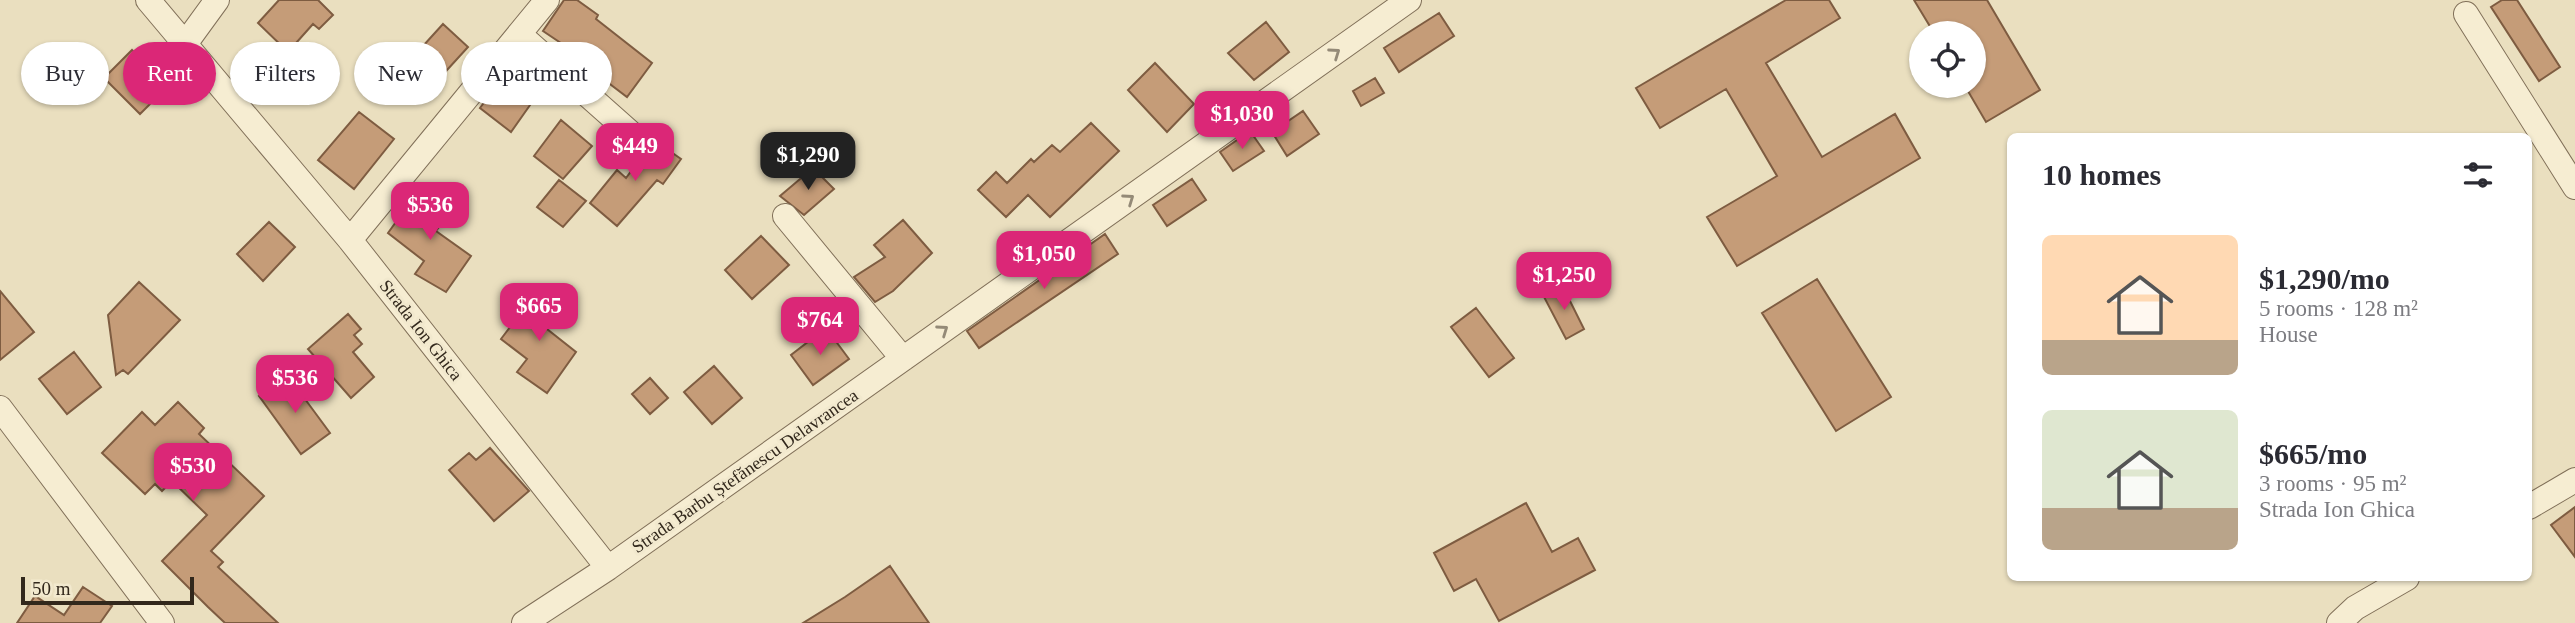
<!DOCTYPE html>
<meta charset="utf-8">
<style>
body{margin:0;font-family:"Times New Roman",serif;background:#f7f7f7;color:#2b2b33;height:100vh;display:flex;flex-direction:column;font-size:26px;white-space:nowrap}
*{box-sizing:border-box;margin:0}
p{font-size:23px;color:#7c7c81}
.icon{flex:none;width:38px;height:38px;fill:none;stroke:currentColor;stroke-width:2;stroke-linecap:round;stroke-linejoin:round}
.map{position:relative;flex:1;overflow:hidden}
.sheet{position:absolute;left:2007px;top:133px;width:525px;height:448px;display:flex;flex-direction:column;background:#fff;border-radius:10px;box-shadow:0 2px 5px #0004}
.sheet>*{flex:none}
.top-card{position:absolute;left:21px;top:42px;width:665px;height:63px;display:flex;gap:14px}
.tools{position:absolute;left:1909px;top:21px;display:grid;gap:14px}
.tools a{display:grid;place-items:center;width:77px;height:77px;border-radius:50%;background:#fff;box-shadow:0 2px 5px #0004;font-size:35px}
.scale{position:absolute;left:21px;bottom:18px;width:173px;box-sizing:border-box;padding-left:7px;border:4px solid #32281c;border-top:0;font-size:19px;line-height:24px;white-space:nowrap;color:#32281c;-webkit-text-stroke:5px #f2e9ce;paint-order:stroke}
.price{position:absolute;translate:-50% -60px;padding:0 16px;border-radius:14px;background:#db2777;color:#fff;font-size:23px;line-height:46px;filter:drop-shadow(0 2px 4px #0008)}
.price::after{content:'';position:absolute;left:50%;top:42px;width:21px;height:16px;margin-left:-10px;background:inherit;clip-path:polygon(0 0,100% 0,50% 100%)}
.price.active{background:#222;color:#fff}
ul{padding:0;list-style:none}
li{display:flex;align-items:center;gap:21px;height:175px;padding:0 35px}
li span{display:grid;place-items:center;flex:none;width:196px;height:140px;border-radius:10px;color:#555}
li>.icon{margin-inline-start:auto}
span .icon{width:84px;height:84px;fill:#fffc;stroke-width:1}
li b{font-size:30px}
h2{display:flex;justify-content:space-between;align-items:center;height:84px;padding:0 35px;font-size:30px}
.tag{padding:0 24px;border-radius:32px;background:#fff;box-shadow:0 2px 5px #0004;font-size:24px;line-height:63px}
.tag.active{background:#db2777;color:#fff}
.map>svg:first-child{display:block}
.building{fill:#c59c78;stroke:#7e5c41;stroke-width:2}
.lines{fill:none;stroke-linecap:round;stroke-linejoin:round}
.minor-casing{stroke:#817059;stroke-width:26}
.minor{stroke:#f6edd2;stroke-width:24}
.oneway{stroke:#948a77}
.labels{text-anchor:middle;stroke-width:6;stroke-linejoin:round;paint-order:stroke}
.street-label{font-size:18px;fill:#32281c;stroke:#f2e9ce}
</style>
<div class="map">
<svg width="2575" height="623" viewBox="0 0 2575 623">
<rect width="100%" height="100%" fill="#eadfbf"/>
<path class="building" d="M279,0H318L333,15L319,29L313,24L288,52L258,23Z
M564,0H577L598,15L596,19L652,63L627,97L598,75L601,70L543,31Z
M1786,0H1829L1840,18L1766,63L1822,157L1895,114L1920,158L1737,266L1707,217L1777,176L1726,89L1660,128L1636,88Z
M1914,0H1987L2040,90L1986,122L1965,86H1974V33H1934Z
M2502,0H2517L2560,67L2539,81L2491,7Z
M1439,13L1454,36L1399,72L1384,48Z
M1266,22L1289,52L1254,80L1228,53Z
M443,24L468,47L437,81L413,57Z
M132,50L168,86L140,114L104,78Z
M1155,63L1194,104L1167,132L1128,90Z
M505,74L535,98L511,132L480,108Z
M1375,78L1384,93L1361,106L1353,91Z
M1303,111L1319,134L1287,156L1272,132Z
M359,112L394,139L354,189L318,160Z
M561,120L592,146L563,179L534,156Z
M1091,123L1119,151L1050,217L1028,195L1006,217L978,190L996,172L1007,183L1031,159L1034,162L1052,145L1060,152Z
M1250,131L1264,151L1233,171L1220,152Z
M654,140L681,159L663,184L657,180L617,226L590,203L617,170L626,178Z
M813,168L834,189L804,215L780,196Z
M1192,179L1206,200L1167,226L1153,205Z
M559,180L586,201L563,227L537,207Z
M419,190L449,214L436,231L471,256L446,292L415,274L424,261L388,233Z
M903,220L932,253L893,291L875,302L854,277L885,257L874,245Z
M269,222L295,247L263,281L237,254Z
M1105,234L1118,254L979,348L967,331Z
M761,236L789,265L752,299L725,270Z
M1817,279L1891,397L1836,431L1762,313Z
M139,282L180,320L128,374L123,370L116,375L108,315Z
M1562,285L1584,329L1566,339L1543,295Z
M538,290L562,308L547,329L576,352L547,393L517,372L527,359L501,339Z
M0,291L34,332L0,360Z
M1476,308L1514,358L1489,377L1451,327Z
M348,314L361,329L354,335L362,344L353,352L374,377L351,398L308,349Z
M826,328L849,359L813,385L791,355Z
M74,352L101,387L67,414L39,379Z
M714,366L742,398L712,424L684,392Z
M288,376L330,433L301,454L259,396Z
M650,378L668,398L650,414L632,394Z
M178,402L204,428L199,434L264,496L211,551L223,562L218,567L278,623H225L208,607L162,561L207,515L172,481L162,491L155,484L145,494L102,453L142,412L155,425Z
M490,448L529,491L494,521L449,470L469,453L476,460Z
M1526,503L1552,552L1578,538L1595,570L1499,621L1476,579L1454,591L1434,553Z
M2575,507V557L2551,525Z
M890,566L929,623H803L845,597Z
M83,587L112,606L100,623H17L35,596L64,615Z"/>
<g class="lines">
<defs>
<path id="minor" d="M148,0L350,240L608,568
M2466,14L2575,187
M519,34L635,137
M185,44L217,0
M785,216L903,359
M350,240L547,0
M0,408L162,623
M2529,507L2575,480
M524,623L608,568L1409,0
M2339,623L2355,608L2407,578"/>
</defs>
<use href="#minor" class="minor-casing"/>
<use href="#minor" class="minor"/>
</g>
<defs><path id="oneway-chevron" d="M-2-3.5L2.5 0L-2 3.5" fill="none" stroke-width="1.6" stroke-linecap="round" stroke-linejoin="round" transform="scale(1.75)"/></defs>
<g class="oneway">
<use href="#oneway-chevron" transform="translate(1335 53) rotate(-35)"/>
<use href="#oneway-chevron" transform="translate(1129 199) rotate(-35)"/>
<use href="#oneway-chevron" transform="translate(943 330) rotate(-35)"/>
</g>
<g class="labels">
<g class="street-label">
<text transform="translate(421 330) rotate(52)" y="6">Strada Ion Ghica</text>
<text transform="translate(745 471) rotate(-35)" y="6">Strada Barbu Ștefănescu Delavrancea</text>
</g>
</g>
</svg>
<div class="tools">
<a><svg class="icon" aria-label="locate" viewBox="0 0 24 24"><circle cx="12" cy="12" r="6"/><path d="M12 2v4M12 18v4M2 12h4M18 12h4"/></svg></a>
</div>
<div class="scale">50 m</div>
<b class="price" style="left:1242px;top:151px">$1,030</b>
<b class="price" style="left:635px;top:183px">$449</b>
<b class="price active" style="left:808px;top:192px">$1,290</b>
<b class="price" style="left:430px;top:242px">$536</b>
<b class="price" style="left:1044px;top:291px">$1,050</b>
<b class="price" style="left:1564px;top:312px">$1,250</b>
<b class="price" style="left:539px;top:343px">$665</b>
<b class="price" style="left:820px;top:357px">$764</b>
<b class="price" style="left:295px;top:415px">$536</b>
<b class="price" style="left:193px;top:503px">$530</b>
<div class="top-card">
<a class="tag">Buy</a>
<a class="tag active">Rent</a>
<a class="tag">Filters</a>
<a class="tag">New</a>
<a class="tag">Apartment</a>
</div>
<section class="sheet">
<h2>10 homes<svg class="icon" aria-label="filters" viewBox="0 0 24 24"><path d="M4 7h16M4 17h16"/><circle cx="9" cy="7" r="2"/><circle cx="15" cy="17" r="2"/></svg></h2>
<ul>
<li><span style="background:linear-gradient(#ffd9b3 75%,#b9a48a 0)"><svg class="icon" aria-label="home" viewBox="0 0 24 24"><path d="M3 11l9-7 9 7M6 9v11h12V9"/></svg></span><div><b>$1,290/mo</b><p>5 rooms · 128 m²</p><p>House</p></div></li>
<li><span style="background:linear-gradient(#dfe7d0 70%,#b9a48a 0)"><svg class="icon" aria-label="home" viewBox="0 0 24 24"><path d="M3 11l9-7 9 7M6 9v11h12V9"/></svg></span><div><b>$665/mo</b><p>3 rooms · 95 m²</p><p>Strada Ion Ghica</p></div></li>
</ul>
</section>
</div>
